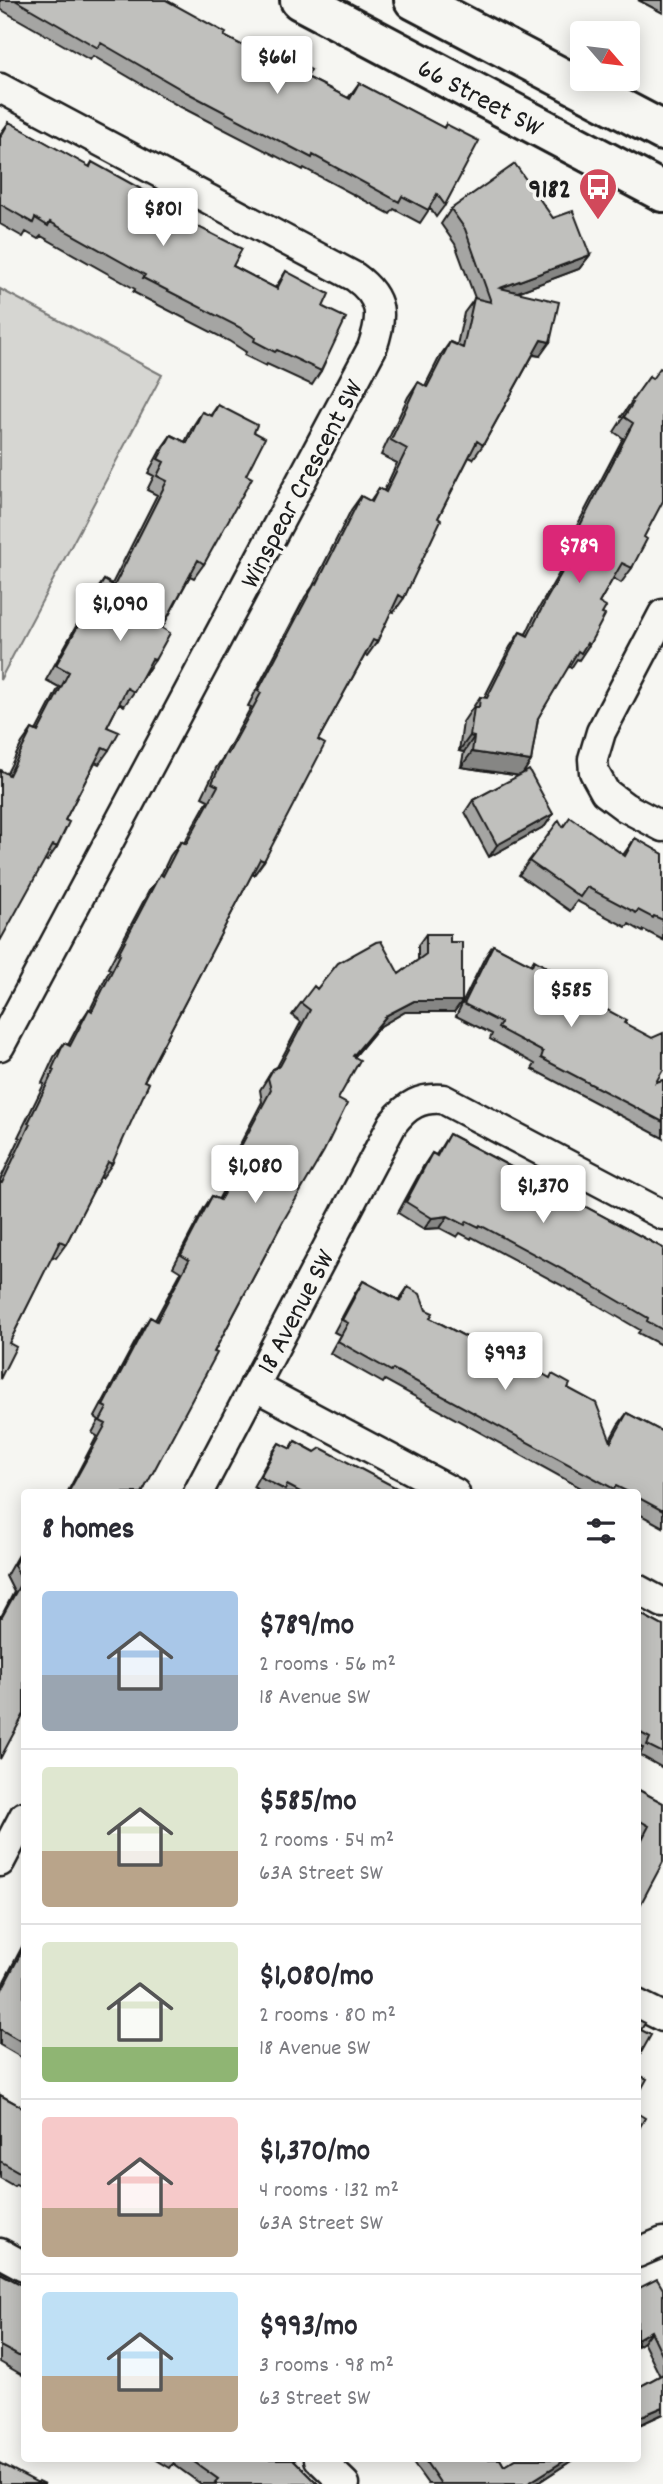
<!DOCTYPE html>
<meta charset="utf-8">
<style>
body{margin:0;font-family:Dekko,sans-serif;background:#f2f2f3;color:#2b2b33;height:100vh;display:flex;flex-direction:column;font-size:26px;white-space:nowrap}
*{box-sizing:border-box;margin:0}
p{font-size:23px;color:#7c7c81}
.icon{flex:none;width:38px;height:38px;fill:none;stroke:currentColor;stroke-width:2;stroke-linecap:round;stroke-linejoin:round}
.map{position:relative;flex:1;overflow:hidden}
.sheet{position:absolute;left:21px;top:1489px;width:620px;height:973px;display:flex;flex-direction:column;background:#fff;border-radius:7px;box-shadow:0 4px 18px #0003}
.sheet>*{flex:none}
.needle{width:46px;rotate:118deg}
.tools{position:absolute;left:570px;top:21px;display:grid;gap:14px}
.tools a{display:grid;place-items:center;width:70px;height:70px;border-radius:7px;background:#fff;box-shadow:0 4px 18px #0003;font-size:35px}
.price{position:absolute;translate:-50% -60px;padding:0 16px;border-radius:7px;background:#fff;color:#222;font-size:23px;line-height:46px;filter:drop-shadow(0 2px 4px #0008)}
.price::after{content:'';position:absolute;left:50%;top:42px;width:21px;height:16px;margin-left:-10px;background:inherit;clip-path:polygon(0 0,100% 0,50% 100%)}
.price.selected{background:#db2777;color:#fff}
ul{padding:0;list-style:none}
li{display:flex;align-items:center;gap:21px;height:175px;padding:0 21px}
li+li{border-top:2px solid #e1e1e2}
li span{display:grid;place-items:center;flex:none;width:196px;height:140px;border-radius:7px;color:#555}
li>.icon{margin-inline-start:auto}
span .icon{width:84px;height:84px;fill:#fffc;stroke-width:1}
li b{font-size:30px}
h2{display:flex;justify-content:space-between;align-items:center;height:84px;padding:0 21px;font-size:30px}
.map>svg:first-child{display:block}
.green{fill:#d6d6d2;stroke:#797977;stroke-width:2}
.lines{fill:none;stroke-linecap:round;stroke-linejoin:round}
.minor-casing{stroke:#1c1c1c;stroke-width:33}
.secondary-casing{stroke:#1c1c1c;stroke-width:44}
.minor{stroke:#f6f6f2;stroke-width:28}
.secondary{stroke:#f6f6f2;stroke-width:38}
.wall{fill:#a5a5a3;stroke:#1c1c1c;stroke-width:2}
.shaded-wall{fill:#868684;stroke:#1c1c1c;stroke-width:2}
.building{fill:#c0c0bd;stroke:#1c1c1c;stroke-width:2}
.labels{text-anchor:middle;stroke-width:7;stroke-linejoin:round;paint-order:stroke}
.street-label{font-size:28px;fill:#1c1c1c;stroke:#f6f6f2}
.poi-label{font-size:28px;font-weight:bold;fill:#1c1c1c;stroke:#f6f6f2;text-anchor:end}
</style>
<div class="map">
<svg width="663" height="2484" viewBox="0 0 663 2484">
<rect width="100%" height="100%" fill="#f6f6f2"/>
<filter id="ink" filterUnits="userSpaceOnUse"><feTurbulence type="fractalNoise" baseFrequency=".0143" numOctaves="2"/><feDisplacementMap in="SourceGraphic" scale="14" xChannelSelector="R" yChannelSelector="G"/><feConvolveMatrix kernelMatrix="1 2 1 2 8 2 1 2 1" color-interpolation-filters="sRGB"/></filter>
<g filter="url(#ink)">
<path class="green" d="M0,289L162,375L0,680Z"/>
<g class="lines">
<defs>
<g id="minor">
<path d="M0,88L355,277C384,298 383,317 372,348L0,1046"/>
<path d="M663,614L601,732L593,759L594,772L605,792L625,807L663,827"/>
<path d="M254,1386L455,1493"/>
<path id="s1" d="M198,1493L393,1123C407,1105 421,1097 443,1099L663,1215"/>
<path d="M637,1589L663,1603"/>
<path d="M0,1862L24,1816"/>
<path d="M637,2004L663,2017"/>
<path d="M0,2253L24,2266"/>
<path d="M637,2253L663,2242"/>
<path d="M319,2459L345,2484"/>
</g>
<g id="secondary">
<path id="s2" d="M300,0L663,192"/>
<path d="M414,0L663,131"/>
</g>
</defs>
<use href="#minor" class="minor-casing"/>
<use href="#secondary" class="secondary-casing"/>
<use href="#minor" class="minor"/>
<use href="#secondary" class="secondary"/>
</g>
<path class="wall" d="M0,0H166L224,36L274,62L280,53L307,77L348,98L359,83L443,128L446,124L445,205L436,217L430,208L420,223L394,209L390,214L304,168L303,170L177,105L93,56L90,60L0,9Z
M638,0H663V13Z
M9,122L89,167L92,162L141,211L176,229L183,219L233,266L275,288L286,271L323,307L321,371L312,385L267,364L266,366L244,355L246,352L229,341L133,292L135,289L41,236L38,239L26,232L23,237L0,224V134Z
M451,209L553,218L590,255L579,269L517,292L540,356L533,355L483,445L473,459L469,457L438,518L404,598L394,612L391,611L377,642L367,656L365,655L318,740L264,861L254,875L252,874L144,1081L112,1164L102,1178L100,1177L66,1244L56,1258L52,1256L9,1343L0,1379V1180L20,1138L18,1137L44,1084L42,1083L54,1057L64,1043L68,1045L79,1024L89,1009L90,1010L110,969L108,968L150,889L161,875L170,856L181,841L184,843L208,800L202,797L216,768L226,753L251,707L248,706L305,597L313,586L351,510L361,496L370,501L379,488L384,491L397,463L381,455L408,397L418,382L425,386L440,356L450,342L457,345L464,313L475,298L455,244L441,224Z
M649,377L644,537L632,568L621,583L613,578L599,603L602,614L589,645L579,660L577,659L571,668L568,666L538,718L531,761L523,773L553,814L545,826L489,857L465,812L473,800L519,776L461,767L464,752L459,751L463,722L480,697L484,698L510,647L520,632L526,634L535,615L565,563L559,560L623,438L614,432L623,418L621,417Z
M218,405L254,432L246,475L204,564L194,578L190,576L162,628L155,660L145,674H144L134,692L124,706L119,703L107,727L109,750L99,764L95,762L65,820L57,847L47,861L45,860L7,773L22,743L32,729L36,731L59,687L46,680L94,594L104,580L112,584L157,495L147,490L154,476L148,473L161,449L171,435L185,442L193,426L202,412L210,416Z
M563,827L623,855L635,838L663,854V940L644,930L643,932L629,924L626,927L577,901L570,911L519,875L529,861Z
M426,934L450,942L462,1001L454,1012H405L379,1027L354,1057L338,1099L282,1223L214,1352L142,1493H67L97,1436L92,1433L99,1420L95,1417L142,1329L150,1317L155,1320L181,1272L173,1267L204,1208L212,1196L218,1200L231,1176L225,1173L262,1102L260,1090L273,1069L277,1067L301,1022L292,1015L301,1003L317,989L399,974L418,960V945Z
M493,945L531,965L534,960L624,1023L656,1082L663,1080V1138L532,1069L535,1064L490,1039L492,1034L456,1016L485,957Z
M449,1134L663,1248V1346L638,1333L640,1330L587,1299L472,1237L471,1239L460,1233L457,1237L440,1228L424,1229L398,1213L424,1165L432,1153L436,1155Z
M363,1281L399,1300L408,1287L426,1310L430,1318L525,1368L568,1388L610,1440L618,1425L627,1413L663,1432V1527L637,1513V1493H590L385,1380L383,1383L330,1353L340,1335L334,1332L355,1293Z
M295,1441L315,1452L406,1493H264L253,1487L272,1453L279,1443L290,1449Z
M24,1544V1714L1,1617L14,1592L6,1576Z
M637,1612L663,1626V1768L640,1755L643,1748L637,1745Z
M637,1789L663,1803L637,1911V1846L642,1836L637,1833Z
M24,1943V2059L0,2045V1989Z
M0,2095L24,2108V2189L16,2184L14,2186L0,2178Z
M0,2273L24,2286V2376L0,2362Z
M663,2289V2414L637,2426V2388L660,2376L643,2342Z
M155,2459H293L318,2484H201L173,2464L170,2468Z
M410,2459H500L504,2466L516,2459H574L536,2484H428Z"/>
<path class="shaded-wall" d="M590,255L579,269L491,302L500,288Z
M541,340L550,342L540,356L531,354Z
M470,736L474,737L464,752L459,751Z
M472,752L531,761L521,776L461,767Z
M553,814L545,826L489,857L497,845Z
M414,1001H462L454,1012H405L379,1027L345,1068L353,1056L387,1015Z
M448,1216L440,1228L424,1229L432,1218Z
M651,2331L643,2342L637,2346V2339Z
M663,2407V2414L637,2426V2418Z
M567,2459H574L536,2484H527Z"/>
<path class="building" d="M15,0H166L226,33L224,36L275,63L280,53L311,70L307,77L350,99L359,83L444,128L446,124L479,141L445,205L437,194L428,210L402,196L399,202L313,155L312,158L186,92L101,43L98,48Z
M9,122L90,167L92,162L150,194L141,211L178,229L183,219L242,249L233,266L277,289L286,271L329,294L323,307L346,318L321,371L277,350L275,352L254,341L255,338L239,327L143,278L145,275L50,222L48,226L35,218L33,223L0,204V138Z
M515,164L553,218L573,211L590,255L500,288L559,302L550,342L541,340L483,445L477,441L438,518L441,520L404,598L399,595L377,642L373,640L318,740L325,744L264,861L260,859L144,1081L149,1083L112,1164L108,1162L66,1244L60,1241L9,1343L16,1347L0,1379V1182L2,1183L30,1124L28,1123L54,1070L52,1069L64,1043L70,1046L89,1009L92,1011L120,955L118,954L160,874L163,876L181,841L186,844L218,786L212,783L226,753L228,754L261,693L258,691L315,583L317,584L361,496L372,502L379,488L386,492L407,449L391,440L418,382L427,387L450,342L463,348L474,298L491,302L465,229L451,209Z
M660,368L663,370V501L644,537L647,539L632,568L622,563L599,603L606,607L602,614L605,615L589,645L587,643L581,653L578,651L538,718L531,761L472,752L474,737L470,736L474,707H479L480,697L487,698L520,632L528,636L546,600L576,548L570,545L633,423L624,417L633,403L631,402L649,377L652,379Z
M218,405L257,425L254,432L265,438L246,475L252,478L204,564L198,560L162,628L170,633L155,660L152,659L134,692L127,688L107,727L119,732L109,750L103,747L65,820L69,822L57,847L53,845L0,941V770L9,775L32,729L38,732L69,672L56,665L104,580L114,586L167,481L157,476L164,462L158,459L171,435L187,443L202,412L212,416Z
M529,770L553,814L497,845L473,800Z
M570,817L625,856L635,838L663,854V920L654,916L653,918L638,910L636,913L587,887L580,897L529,861L559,820L563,827Z
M426,934H450V942H462V1001H414L387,1015L353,1056L360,1060L338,1099L347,1104L324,1151L282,1223L214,1352L217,1353L142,1493H68L106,1424L100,1421L107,1408L103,1406L150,1317L157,1321L189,1260L181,1255L212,1196L220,1200L240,1165L233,1161L271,1090L268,1078L273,1069L280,1066L310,1010L301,1003L314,986L317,989L338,963L376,942L381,941L399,974L426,954Z
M493,945L532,965L534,960L556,972L599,998L596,1004L626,1020L624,1023L652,1038L663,1033V1070L656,1082L663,1080V1122L541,1058L543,1052L498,1028L501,1023L464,1004Z
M449,1134L663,1248V1330L647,1321L648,1318L595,1287L480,1225L479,1227L467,1221L465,1225L448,1216L432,1218L406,1202L432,1153L437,1156Z
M363,1281L400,1301L408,1287L420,1294L426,1310L433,1313L430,1318L525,1368L527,1365L550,1378L552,1374L570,1384L568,1388L596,1403L611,1442L627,1413L663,1432V1511L637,1497V1493H630L616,1486L614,1489L393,1369L391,1371L338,1341L348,1323L342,1320Z
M295,1441L315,1452L321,1448L406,1493H302L287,1485L285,1490L260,1477L279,1443L291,1449Z
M24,1546V1714L0,1759V1616L2,1617L22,1581L14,1565Z
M637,1612L663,1626V1753L647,1745L650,1738L637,1731Z
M637,1789L663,1803V1862L637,1911V1849L649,1826L637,1819Z
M24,1947V2043L0,2029V1993Z
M637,2019L645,2023L641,2030L651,2035L637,2060Z
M637,2074L647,2079L637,2097Z
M0,2095L24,2108V2173V2172L23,2174L0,2161Z
M637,2113L645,2118L637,2132Z
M0,2273L24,2286V2359L0,2346Z
M657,2279L663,2289V2356L651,2331L637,2339V2289Z
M663,2374V2407L637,2418V2388Z
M190,2459H293L318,2484H218L215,2482L218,2479Z
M424,2459H500L504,2466L516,2459H567L527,2484H441Z
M0,2463L38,2483L39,2481L45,2484H0Z"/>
</g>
<defs>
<symbol id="bus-pin" viewBox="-11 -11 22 30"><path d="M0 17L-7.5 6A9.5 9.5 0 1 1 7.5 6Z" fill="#d1495b" stroke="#f6f6f2"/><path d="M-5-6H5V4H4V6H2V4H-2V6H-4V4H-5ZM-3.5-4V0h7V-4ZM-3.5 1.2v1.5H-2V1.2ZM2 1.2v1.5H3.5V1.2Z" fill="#fff"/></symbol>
</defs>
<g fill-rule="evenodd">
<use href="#bus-pin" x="576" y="165" width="44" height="60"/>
</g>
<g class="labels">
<g class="street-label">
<text dy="10" stroke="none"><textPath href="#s2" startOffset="205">66 Street SW</textPath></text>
<text transform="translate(300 483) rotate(-62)" y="10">Winspear Crescent SW</text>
<text dy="10" stroke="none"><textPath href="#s1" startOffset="206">18 Avenue SW</textPath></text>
</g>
<g class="poi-label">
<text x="571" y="197">9182</text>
</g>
</g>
</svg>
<div class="tools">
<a><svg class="needle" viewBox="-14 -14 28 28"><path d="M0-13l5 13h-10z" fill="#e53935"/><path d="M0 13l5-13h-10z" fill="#7c7c81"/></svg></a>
</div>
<b class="price" style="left:277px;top:96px">$661</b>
<b class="price" style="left:163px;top:248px">$801</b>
<b class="price selected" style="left:579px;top:585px">$789</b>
<b class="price" style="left:120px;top:643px">$1,090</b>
<b class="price" style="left:571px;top:1029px">$585</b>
<b class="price" style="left:255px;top:1205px">$1,080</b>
<b class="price" style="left:543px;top:1225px">$1,370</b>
<b class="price" style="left:505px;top:1392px">$993</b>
<section class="sheet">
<h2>8 homes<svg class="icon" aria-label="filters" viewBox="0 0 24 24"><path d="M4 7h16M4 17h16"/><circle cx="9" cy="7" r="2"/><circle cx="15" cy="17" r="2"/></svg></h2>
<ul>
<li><span style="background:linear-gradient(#a9c7e8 60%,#9aa5b1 0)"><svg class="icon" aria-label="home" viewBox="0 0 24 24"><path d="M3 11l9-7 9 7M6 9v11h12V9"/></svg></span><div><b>$789/mo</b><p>2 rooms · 56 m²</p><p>18 Avenue SW</p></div></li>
<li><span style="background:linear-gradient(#dfe7d0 60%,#b9a48a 0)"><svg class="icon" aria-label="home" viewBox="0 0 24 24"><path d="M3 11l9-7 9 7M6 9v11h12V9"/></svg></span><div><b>$585/mo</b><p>2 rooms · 54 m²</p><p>63A Street SW</p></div></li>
<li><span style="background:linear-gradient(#dfe7d0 75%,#8fb573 0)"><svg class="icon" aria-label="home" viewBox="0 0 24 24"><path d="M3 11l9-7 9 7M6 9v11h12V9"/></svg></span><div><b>$1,080/mo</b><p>2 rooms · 80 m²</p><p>18 Avenue SW</p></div></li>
<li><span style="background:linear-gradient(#f6c9c9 65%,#b9a48a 0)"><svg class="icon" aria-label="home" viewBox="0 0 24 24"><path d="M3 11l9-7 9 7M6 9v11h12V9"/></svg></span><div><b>$1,370/mo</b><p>4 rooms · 132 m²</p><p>63A Street SW</p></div></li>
<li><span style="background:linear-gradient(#bfe0f5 60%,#b9a48a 0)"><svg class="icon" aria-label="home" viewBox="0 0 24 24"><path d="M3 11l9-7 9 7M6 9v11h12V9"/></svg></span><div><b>$993/mo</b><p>3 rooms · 98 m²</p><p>63 Street SW</p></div></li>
</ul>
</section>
</div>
